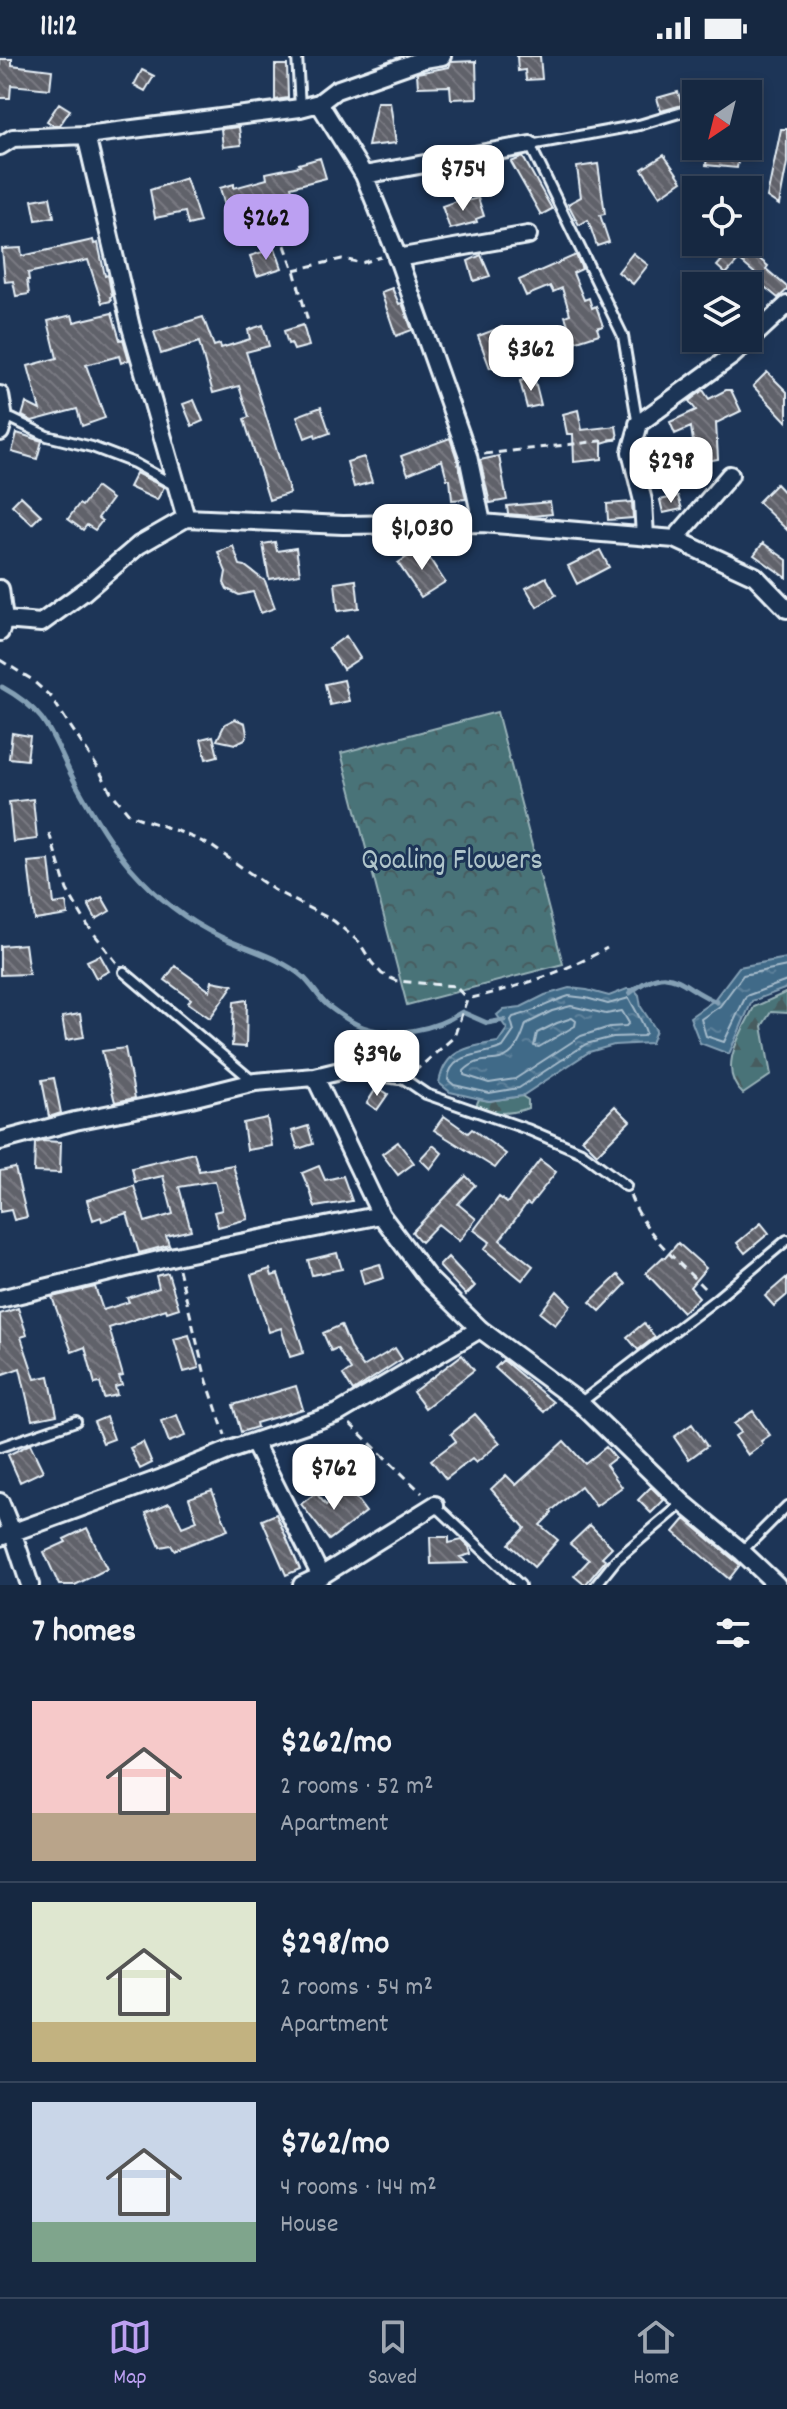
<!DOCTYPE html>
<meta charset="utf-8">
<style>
body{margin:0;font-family:Dekko,sans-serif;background:#23344c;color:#f1f3f6;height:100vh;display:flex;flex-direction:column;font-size:30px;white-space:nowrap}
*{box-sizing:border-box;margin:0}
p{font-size:26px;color:#9ea6b1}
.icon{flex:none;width:44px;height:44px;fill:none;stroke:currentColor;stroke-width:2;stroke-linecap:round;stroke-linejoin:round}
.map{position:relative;height:1529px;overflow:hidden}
.side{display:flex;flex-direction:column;background:#162841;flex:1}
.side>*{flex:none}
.needle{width:52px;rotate:215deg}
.buttons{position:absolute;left:682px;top:24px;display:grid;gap:16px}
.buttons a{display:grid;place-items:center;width:80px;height:80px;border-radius:0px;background:#162841;box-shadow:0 4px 12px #0003,0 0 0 2px #35445a;font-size:40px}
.price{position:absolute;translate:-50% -68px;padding:0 18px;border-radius:16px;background:#fff;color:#222;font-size:26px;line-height:52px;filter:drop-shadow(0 2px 4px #0008)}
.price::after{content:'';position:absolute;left:50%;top:48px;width:24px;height:18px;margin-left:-12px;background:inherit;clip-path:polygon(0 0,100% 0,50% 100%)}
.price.on{background:#bca0f2;color:#111}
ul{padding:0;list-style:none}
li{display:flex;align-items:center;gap:24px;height:200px;padding:0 32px}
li+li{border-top:2px solid #35445a}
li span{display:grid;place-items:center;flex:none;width:224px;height:160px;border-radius:0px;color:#555}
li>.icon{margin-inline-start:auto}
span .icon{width:96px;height:96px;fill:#fffc;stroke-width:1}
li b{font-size:34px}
h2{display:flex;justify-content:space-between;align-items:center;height:96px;padding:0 32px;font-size:34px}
.status{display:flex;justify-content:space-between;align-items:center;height:56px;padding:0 40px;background:#162841;direction:ltr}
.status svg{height:22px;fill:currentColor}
.tab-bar{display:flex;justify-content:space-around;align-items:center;height:112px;border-top:2px solid #35445a;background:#162841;font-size:22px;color:#9ea6b1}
.tab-bar a{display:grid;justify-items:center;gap:4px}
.tab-bar .on{color:#bca0f2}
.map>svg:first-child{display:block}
.forest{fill:url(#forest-firs);stroke:#98b2b8;stroke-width:2}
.park{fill:url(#park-crowns);stroke:#98b2b8;stroke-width:2}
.water{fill:url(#water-ripples);stroke:#84a0b5;stroke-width:2}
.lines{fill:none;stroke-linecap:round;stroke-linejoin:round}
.shore{stroke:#a5bbcb;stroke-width:2}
.stream{stroke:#84a0b5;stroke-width:5}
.building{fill:url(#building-back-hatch);stroke:#e8f1f8;stroke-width:2}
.service-casing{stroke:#e8f1f8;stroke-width:14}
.minor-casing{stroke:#e8f1f8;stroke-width:22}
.path{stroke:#e8f1f8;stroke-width:3;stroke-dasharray:8 6;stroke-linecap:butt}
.service{stroke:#1d3557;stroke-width:8}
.minor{stroke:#1d3557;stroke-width:16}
.labels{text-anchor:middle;stroke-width:6;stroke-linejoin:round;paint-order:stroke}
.park-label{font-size:30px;fill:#b0c5cb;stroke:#1d3557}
</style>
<div class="status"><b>11:12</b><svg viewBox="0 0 49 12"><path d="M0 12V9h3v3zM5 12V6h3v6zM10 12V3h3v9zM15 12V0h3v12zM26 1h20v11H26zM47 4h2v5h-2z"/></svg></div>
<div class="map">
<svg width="787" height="1529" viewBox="0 0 787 1529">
<defs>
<pattern id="forest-firs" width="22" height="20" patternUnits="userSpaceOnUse" patternTransform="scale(2)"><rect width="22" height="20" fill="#497378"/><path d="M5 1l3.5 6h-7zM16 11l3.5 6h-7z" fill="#475b5f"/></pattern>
<pattern id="park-crowns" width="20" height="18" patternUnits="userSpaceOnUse" patternTransform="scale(2)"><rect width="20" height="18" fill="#497378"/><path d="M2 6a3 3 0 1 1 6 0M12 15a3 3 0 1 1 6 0" fill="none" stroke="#475b5f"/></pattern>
<pattern id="water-ripples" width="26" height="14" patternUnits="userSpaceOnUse" patternTransform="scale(2)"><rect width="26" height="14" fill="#416a88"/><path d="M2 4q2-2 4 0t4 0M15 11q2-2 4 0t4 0" fill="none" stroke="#5c809a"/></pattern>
<pattern id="building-back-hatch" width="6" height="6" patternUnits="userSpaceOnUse" patternTransform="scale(2)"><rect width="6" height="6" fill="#61626b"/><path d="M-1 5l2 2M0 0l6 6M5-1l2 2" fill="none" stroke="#787981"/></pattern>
</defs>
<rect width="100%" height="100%" fill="#1d3557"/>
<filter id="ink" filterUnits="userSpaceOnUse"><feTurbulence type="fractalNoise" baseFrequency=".0125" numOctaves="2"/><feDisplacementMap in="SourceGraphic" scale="16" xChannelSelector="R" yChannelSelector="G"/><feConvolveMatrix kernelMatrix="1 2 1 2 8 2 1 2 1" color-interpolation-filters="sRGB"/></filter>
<g filter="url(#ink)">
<path class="forest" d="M787,936V957L771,956L762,970L771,1019L743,1038C716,1013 741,978 754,951Z
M522,1040L528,1044V1052C513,1058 489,1060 476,1050L479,1043L489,1045Z"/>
<path class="park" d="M497,656L563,908L407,949L341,697Z"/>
<path class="water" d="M787,902V932L752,945L729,998L700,987L690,961L713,945L739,911Z
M569,932L587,934L609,940L627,933H634L639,939L641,951L656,974L651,987L614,989L589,996L522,1040L489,1045L450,1036L439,1027C445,993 468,991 498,986L507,973L497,959L504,953L521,951L545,939Z"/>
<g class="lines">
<path class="shore" d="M787,910L743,919L720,950L701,963L706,980L724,986L746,940L787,925
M569,940L586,942L608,948L629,942C633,950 645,970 646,977L643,980L613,981L586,988L519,1032L489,1037L454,1029L448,1024C449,996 485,1000 503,991L514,975L511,964L513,961C532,957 550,946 569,940Z
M571,950L606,958L622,955L629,967L626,970L610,971L581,980L515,1023L489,1027L464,1019V1015C487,991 509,1024 526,968L552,955Z
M572,962L576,965L575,970L539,991L534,990L537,977L557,967Z"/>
<path class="stream" d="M2,631C53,659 51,683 77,730C92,757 110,787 130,811C155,840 187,865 221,881C248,894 280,901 303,921C312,929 318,941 327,949C336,956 352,967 363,971C395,982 434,974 462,956L487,967L504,964
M630,937C672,903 679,931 717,946"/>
</g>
<path class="building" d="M517,0H540L542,23L526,24L525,14L518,15Z
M0,3H12V9L52,14L50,33L11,29L10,42H0Z
M476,5L477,42L451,43L450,30L418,31L417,17L449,11L451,6Z
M275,9H287L288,42L275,44Z
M142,14L154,20L145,35L134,29Z
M678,36L682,49L661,55L657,42Z
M377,46H390L396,87L368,90Z
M59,47L70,54L60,69H53L47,65Z
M239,71L241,89L223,91L221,73Z
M781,73H787V107L779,149L767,141Z
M708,90L740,91L737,112L706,109Z
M664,99L682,125L660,140L642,113Z
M523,101L552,153L541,159L511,106Z
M320,102L326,122L291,131L292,134L239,147L240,150L226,154L220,132L234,128V132L267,123L266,117L300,110L299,108Z
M598,108L605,158L600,159L609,186L597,190L588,164L579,169L568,148L581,141L577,111Z
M186,122L200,166L188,169L185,156L155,162L150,134Z
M50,141L54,161L36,164L32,144Z
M478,142L484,160L476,163L477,166L450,173L442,150L462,143L463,146Z
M93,184L94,188L98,187L105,220L108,219L112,240L110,241L111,245L102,247L88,204L28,217L29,224H27L29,238L16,240L13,225L5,226L2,193L21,192L22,200Z
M705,186H739L768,210L766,213L787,231V234L778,242L755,223L758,220L739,204L726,218L717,210L724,202Z
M275,192L282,212L257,220L250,200Z
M633,197L648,209L633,228L618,216Z
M481,199L490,220L474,225L468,205Z
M576,199L582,213L573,217L584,244L589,242L592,252L596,250L603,270L597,272L599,278L574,286L565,260L570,258L562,232L553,236L550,230L526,240L519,224Z
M392,232L399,248L402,247L412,274L396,280L381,236Z
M112,257L120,284L123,283L129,304L121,307L119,300L86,309L105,362L82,370L77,353L32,365L22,360L26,347L40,354L28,310L57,302L48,265L72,259L74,266Z
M203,261L214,290L220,288L221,292L250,283L248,274L263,269L269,290L246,296L290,437L269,444L244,363L249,361L239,330L213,337L199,286L161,298L154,276Z
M303,269L309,290L294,294L291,287L288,288L284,275Z
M502,271L514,304L490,312L478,280Z
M767,316L787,336V366L753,330Z
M534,321L541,349L527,352L520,325Z
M703,334L709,343L726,334H731L741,355L716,367L718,403L696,407L691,371L675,378L670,366L696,354L689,345Z
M194,344L203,365L192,370L183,348Z
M321,351L330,377L316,382L315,378L305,382L297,360Z
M578,354L582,374L616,370L618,382L602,387V403L574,406L573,378H567L563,358Z
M17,377L42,385L37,403L12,396Z
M450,382L457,403L466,443L452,444L450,423H447L442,404L408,418L401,400Z
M499,400L507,444L490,447L480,404Z
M364,401L372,426L354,431L347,406Z
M136,417L164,431L157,444L129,431Z
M776,428L787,440V474L758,446Z
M96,431L112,443L98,462L102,465L95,474L87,469L83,474L68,463L79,448L82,450Z
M21,440L41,459L32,468L12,449Z
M678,440L682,453L663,457L660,444Z
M550,446L552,458L532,460L508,458L507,450Z
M632,446L633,462L608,464L607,448Z
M275,486L277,495L296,492L300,518L269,523L263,488Z
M763,487L787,504V522L754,499Z
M233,490L240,509L245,510L265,525L275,552L261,557L253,536L239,539L227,533L224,527L226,516L218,496Z
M422,491L445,526L421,541L398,507Z
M600,494L609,511L577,528L568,510Z
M546,521L556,539L537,551L526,532Z
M356,524L359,552L338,555L335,527Z
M346,580L360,602L343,613L329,592Z
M344,624L349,645L330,649L325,628Z
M235,663L245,667L247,678L245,683L235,688L217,684L225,668Z
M12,677L30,680L27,704L9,702Z
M213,680L218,700L206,703L201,683Z
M33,743L37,783L13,786L9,746Z
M49,804L54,848L66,846L68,859L35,864L28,806Z
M102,841L110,855L96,863L88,848Z
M25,888L29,918L0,919V890Z
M100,899L109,915L96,922L87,905Z
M175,910L210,935L212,925L233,929L210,962L188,947L191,943L165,924Z
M247,944L246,991L232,990L234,946Z
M80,958L84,981L66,984L62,961Z
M125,992L135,1042L115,1046L102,995Z
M54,1022L61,1057L49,1061L42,1024Z
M377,1031L388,1038L377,1054L367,1047Z
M615,1050L630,1065L597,1098L582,1083Z
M444,1060L468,1077L472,1073L506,1098L495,1112L434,1074Z
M267,1062L272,1090L247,1094L243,1067Z
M308,1070L313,1088L298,1093L292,1075Z
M42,1085L61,1086L60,1117L34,1116L35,1087Z
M398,1086L414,1107L398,1119L382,1098Z
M433,1089L442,1097L430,1113L420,1103Z
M194,1097L199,1115L233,1109L248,1163L218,1171L214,1156L222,1154L215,1125L179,1131L191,1174L166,1180L169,1189L139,1197L127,1157L102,1165L101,1161L93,1164L87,1144L134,1130L145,1166L173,1158L163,1120L135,1126L132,1112Z
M540,1104L556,1116L530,1149L527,1147L500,1184L533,1210L522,1224L484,1193L490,1186L474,1174L499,1141L507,1147Z
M319,1110L325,1124L343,1120L352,1145L315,1151L309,1131H308L302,1117Z
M15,1112L27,1161L14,1164L11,1154L0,1156V1115Z
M466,1120L475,1129L458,1148L476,1163L459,1185L438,1168L421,1186L412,1176Z
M761,1167L769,1177L745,1197L737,1187Z
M678,1187L706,1212L690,1231L699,1241L683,1256L646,1217L663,1201L665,1202Z
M337,1197L342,1213L312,1219L308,1204Z
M448,1201L475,1230L466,1239L439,1210Z
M380,1208L384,1222L364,1228L360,1214Z
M270,1213L272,1220L278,1218L302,1290L303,1297L290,1301L281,1272L269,1276L251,1219Z
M168,1217L179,1252L167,1256L166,1253L109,1272L123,1320L119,1321L122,1329L115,1331L117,1339L104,1342L100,1327L95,1328L85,1291L72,1296L52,1241L95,1231L103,1254L129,1246L127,1242L159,1232L156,1220Z
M618,1219L626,1228L600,1255L590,1246Z
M787,1221V1239L774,1250L765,1240Z
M557,1235L571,1249L555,1269L540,1257Z
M18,1252L27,1279L21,1281L35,1323L49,1320L57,1359L32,1364L20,1312L0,1319V1258Z
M644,1267L655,1281L638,1294L627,1281Z
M341,1269L351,1293L363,1311L395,1292L402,1303L353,1335L343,1319L351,1314L337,1292L331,1295L323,1277Z
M189,1279L199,1312L184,1316L174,1283Z
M462,1299L474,1314L425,1352L413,1336Z
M503,1304L553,1346L544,1356L495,1312Z
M296,1330L303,1353L256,1367L257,1371L241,1376L233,1349Z
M753,1355L770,1379L761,1385L763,1388L748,1399L735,1380L741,1376L734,1368Z
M475,1358L500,1387L476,1407L472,1403L446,1423L431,1404L456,1385L451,1378Z
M177,1359L185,1380L169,1386L161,1365Z
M106,1361L114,1383L103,1387L94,1366Z
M692,1368L707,1390L689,1403L674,1381Z
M564,1385L585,1408L606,1391L615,1402L606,1409L622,1431L596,1450L581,1430L551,1455L552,1457L540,1469L558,1484L534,1511L509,1488L525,1472L491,1433L506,1419L516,1429Z
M143,1386L152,1407L140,1413L130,1392Z
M30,1388L43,1415L20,1426L8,1399Z
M651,1431L664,1444L651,1457L638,1444Z
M348,1432L366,1456L329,1484L301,1448L316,1437L326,1449Z
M212,1434L228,1474L174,1494L171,1489L160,1491L146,1457L169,1447L171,1449L182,1471L197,1465L189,1442Z
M276,1458L300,1513L286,1519L262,1464Z
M685,1463L740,1509L729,1523L674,1476Z
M590,1469L612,1491L602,1501L606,1504L585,1529L574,1520L589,1504L570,1488Z
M87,1472L107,1513L75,1529H59L44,1496L66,1486L64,1483Z
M430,1481H449V1487L462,1484L469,1491L471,1498L460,1501L467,1507L431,1508Z"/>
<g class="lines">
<defs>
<path id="service" d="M297,0L300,51
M4,363H12L47,380L92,391L134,407L170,427L173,423
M638,370L623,280L530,89L639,69L696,52
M124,916L254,1026
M398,1019L426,1038L527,1073L581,1096L626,1130
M580,1347L715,1244L787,1184
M0,1391L76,1365
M435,1449L520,1529
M742,1495L787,1450
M596,1529L616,1504L683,1447"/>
<path id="minor" d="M319,47L364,119L396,197L468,400L482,467
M86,79L131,271L186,462
M0,90L13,82L86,79L300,52L319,47L336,34L424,3L442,0
M364,119L530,89
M397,202L528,179
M0,339L4,363L0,376
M638,368L733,299L787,249
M638,371L631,396L643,445L645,481
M675,483L730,419
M0,533L4,564L0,576
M4,564L41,567L85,535L139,489L186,462L343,469L482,467L675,483L755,520L787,553
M315,1021L381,1159L428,1222L480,1273L580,1347L683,1447L741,1495L777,1529
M0,1085L75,1065L191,1042L255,1026L315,1021L352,1012L398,1019
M0,1243L175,1200L381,1159
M254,1387L321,1520
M0,1446L13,1478L30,1529
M0,1481L162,1422L230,1394L338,1357L480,1273
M302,1529L321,1520L435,1449"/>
</defs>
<use href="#service" class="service-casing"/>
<use href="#minor" class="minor-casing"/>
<path class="path" d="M280,176L294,214L309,269
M294,214L342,203L362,207L381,201
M484,398L619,383
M0,604L31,623L51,641L98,712L111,736L130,759L180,776L210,789L274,834L334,865L359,886L372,907L382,918L397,925L455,930L467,943
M49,777L67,834L88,870L117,907
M414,1016L454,981L467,943C516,932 563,917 607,892
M630,1139C646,1180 677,1204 707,1235
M179,1213L205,1319L225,1379
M350,1368L422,1437"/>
<use href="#service" class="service"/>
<use href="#minor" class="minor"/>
</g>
</g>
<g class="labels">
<g class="park-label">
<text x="452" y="812">Qoaling Flowers</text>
</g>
</g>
</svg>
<div class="buttons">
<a><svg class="needle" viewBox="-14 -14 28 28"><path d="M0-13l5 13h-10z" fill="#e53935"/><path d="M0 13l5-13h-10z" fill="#9ea6b1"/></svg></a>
<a><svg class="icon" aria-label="locate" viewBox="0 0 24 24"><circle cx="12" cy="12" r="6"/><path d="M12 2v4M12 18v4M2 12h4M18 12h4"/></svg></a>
<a><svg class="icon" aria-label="layers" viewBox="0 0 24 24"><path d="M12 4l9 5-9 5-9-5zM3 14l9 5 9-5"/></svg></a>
</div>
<b class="price" style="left:463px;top:157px">$754</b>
<b class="price on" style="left:266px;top:206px">$262</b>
<b class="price" style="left:531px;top:337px">$362</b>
<b class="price" style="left:671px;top:449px">$298</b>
<b class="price" style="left:422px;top:516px">$1,030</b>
<b class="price" style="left:377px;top:1042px">$396</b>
<b class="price" style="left:334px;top:1456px">$762</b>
</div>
<section class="side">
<h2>7 homes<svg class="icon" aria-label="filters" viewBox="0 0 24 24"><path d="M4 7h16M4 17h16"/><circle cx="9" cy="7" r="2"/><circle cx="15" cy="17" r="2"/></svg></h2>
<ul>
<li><span style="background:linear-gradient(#f6c9c9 70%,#b9a48a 0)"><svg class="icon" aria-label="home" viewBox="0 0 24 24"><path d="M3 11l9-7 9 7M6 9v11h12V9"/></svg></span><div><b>$262/mo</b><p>2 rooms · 52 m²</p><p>Apartment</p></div></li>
<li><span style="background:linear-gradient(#dfe7d0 75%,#c2b280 0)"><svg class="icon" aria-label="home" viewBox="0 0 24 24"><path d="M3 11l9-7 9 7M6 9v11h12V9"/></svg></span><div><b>$298/mo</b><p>2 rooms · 54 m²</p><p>Apartment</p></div></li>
<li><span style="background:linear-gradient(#c9d6e8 75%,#7fa58c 0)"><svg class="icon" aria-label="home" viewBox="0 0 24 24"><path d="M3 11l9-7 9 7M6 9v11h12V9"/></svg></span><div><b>$762/mo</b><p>4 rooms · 144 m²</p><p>House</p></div></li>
</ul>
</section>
<nav class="tab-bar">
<a class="on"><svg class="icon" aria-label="map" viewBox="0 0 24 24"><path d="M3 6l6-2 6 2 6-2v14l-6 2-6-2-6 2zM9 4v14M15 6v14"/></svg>Map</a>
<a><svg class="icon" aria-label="saved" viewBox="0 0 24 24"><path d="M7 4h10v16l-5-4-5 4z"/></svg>Saved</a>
<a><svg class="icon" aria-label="home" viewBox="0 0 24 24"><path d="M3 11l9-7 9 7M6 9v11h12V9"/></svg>Home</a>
</nav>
